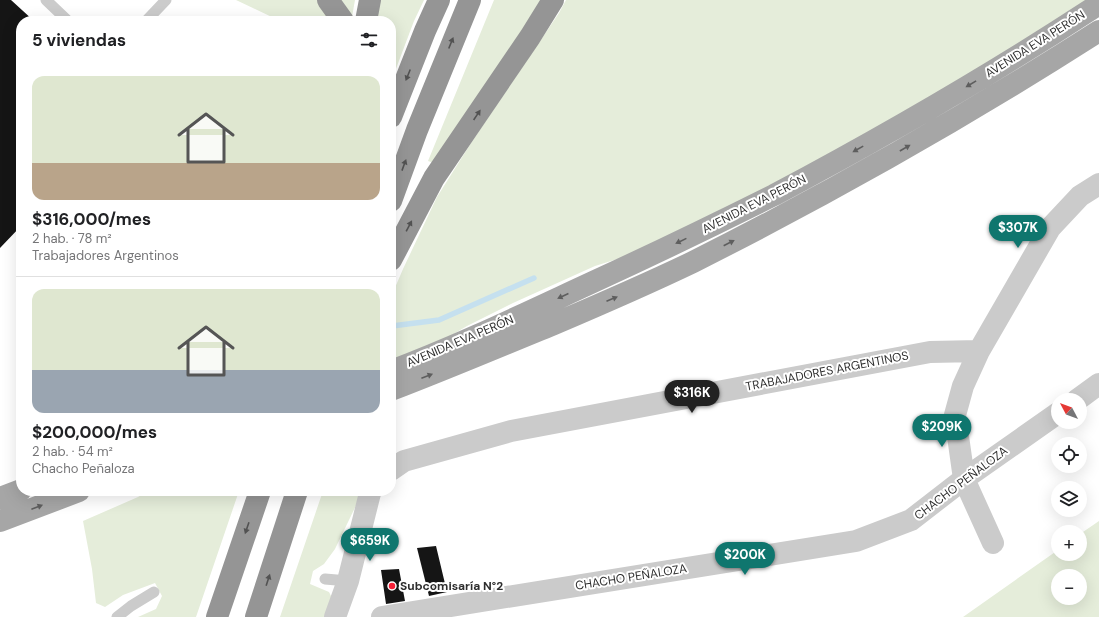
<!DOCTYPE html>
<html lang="es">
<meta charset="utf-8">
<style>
body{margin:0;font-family:"DM Sans",sans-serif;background:#f2f2f2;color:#202124;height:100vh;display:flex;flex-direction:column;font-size:15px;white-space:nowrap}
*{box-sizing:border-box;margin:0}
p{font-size:13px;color:#757577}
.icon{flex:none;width:22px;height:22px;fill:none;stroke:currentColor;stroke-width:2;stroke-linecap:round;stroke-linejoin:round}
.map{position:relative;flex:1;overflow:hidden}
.drawer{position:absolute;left:16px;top:16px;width:380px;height:480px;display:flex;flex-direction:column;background:#fff;border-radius:16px;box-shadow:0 4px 16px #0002}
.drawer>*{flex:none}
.needle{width:26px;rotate:311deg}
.buttons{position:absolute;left:1051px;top:393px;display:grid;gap:8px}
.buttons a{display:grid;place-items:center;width:36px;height:36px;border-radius:50%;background:#fff;box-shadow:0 4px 16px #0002;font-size:20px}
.price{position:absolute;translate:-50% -34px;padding:0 9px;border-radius:14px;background:#0f766e;color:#fff;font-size:13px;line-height:26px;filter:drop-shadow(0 1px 2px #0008)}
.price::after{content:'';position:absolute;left:50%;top:24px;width:12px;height:9px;margin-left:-6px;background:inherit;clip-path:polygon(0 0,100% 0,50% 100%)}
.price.active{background:#222;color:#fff}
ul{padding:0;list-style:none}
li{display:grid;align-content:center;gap:8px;height:212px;padding:0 16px}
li+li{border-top:1px solid #e0e0e0}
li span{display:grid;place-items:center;height:124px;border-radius:12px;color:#555}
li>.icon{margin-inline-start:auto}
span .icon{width:72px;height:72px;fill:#fffc;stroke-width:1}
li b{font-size:17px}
h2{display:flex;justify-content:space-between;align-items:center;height:48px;padding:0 16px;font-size:17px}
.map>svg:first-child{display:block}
.green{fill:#e5edda;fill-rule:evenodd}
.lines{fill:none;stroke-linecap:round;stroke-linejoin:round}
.stream{stroke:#c5e0ef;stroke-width:5.5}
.building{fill:#151515}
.lane{stroke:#cbcbcb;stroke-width:11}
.street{stroke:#cbcbcb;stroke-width:22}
.primary{stroke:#a6a6a6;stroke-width:22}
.highway{stroke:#959595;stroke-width:22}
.oneway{fill:#525252}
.oneway2{fill:#5e5e5e}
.poi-dot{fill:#f61f37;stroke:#fff;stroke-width:1.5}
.labels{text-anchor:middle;stroke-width:4;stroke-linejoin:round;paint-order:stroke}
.street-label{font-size:12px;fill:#2e2e2e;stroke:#fff}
.poi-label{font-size:12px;font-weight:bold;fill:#2e2e2e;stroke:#fff;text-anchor:start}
</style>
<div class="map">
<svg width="1099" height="617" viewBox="0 0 1099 617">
<rect width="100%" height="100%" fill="#fff"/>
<path class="green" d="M236,0H319L334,21H276V19Z
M340,0H355L352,17Z
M377,0H424L414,21L391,82V21H373Z
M494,0H546L434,163L428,161Z
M566,0H1093L830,157L640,252L595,266L513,303L467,326L435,345L391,362V297L403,269L437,197L471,143L559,13Z
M148,491H239L196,617H138L156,609L162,596L155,583L123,595L105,607L96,603L92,569L83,521L138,497Z
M323,491H363L335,549L324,564L313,571L310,584L329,592L334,602L328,617H280Z
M1099,521V617H963L1058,550V554H1080V534ZM1058,576H1080V598H1058Z"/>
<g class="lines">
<path class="stream" d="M392,326L439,320L534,278"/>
</g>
<path class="building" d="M0,0H11L34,21H21V226L0,248Z
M436,546L447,592L429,596L417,548Z
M399,569L405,601L386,604L381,570Z"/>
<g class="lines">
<path class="lane" d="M46,0L68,21
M146,21L166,0
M325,579L348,581
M117,617L131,606L154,592"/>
<path class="street" d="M1077,400L1099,384
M391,470L404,461L511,431L930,352L979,351
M993,543L964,479L955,415L963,386L979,351L1050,228L1080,196L1099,184
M335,617L348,581L370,493L371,491
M382,617L856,541L911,520L964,479L1058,413"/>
<path class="primary" d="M391,371C460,345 526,313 593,282C654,254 714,225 774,195C885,136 994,73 1099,4
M391,390C446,369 500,346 554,324C601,304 647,284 693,262C832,192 968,115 1099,31
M0,498L21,490
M0,521L79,491"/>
<path class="highway" d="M328,0L343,21
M366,21L370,0
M391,117L425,31L439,0
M391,201L417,130L470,0
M391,260L434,178L530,37L553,0
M217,617L260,491
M256,617L297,491"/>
</g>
<defs><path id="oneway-solid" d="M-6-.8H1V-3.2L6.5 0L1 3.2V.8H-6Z"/></defs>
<g class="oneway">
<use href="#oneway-solid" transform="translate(451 43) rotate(-68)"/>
<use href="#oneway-solid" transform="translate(408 75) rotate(112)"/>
<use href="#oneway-solid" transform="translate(477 115) rotate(-56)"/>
<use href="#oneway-solid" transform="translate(404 165) rotate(-70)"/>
<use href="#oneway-solid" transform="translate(409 226) rotate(-62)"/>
<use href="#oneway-solid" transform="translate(247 528) rotate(109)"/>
<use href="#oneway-solid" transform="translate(268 580) rotate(-72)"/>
</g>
<g class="oneway2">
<use href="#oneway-solid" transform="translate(971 84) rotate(149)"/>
<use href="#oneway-solid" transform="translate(905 148) rotate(-30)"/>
<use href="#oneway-solid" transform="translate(858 149) rotate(151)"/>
<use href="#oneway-solid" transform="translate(681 241) rotate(154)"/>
<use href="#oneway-solid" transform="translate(729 243) rotate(-27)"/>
<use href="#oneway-solid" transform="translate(563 296) rotate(155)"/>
<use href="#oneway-solid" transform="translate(612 299) rotate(-23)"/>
<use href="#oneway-solid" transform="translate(427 376) rotate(-21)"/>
<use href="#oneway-solid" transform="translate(37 507) rotate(-21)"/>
</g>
<circle class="poi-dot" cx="392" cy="586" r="4"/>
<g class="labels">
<g class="street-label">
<text transform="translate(1035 44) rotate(-32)" y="4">AVENIDA EVA PERÓN</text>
<text transform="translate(754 204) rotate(-27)" y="4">AVENIDA EVA PERÓN</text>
<text transform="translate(460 341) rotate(-23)" y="4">AVENIDA EVA PERÓN</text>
<text transform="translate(827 371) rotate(-11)" y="4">TRABAJADORES ARGENTINOS</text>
<text transform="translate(961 483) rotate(-37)" y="4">CHACHO PEÑALOZA</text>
<text transform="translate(631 577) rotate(-9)" y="4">CHACHO PEÑALOZA</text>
</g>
<g class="poi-label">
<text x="400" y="590">Subcomisaría N°2</text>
</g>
</g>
</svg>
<div class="buttons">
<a><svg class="needle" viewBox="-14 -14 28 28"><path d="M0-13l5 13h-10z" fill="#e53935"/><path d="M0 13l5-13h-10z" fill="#757577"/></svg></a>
<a><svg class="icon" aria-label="locate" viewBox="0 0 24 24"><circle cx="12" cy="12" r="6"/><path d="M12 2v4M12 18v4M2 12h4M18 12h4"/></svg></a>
<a><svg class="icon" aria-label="layers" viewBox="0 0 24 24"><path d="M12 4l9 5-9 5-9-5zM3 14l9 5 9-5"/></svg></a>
<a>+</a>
<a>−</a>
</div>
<b class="price" style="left:1018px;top:249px">$307K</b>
<b class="price active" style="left:692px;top:414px">$316K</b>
<b class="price" style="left:942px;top:448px">$209K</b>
<b class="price" style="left:370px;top:562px">$659K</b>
<b class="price" style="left:745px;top:576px">$200K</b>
<section class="drawer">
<h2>5 viviendas<svg class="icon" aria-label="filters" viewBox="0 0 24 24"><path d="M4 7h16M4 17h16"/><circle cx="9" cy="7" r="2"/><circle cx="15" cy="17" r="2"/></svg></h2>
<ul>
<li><span style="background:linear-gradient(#dfe7d0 70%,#b9a48a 0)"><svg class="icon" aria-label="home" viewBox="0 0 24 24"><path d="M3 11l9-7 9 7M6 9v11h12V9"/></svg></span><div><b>$316,000/mes</b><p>2 hab. · 78 m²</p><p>Trabajadores Argentinos</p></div></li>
<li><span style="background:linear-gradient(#dfe7d0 65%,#9aa5b1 0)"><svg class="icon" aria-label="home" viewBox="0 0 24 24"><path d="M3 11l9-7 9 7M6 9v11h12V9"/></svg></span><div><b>$200,000/mes</b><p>2 hab. · 54 m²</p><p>Chacho Peñaloza</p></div></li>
</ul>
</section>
</div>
